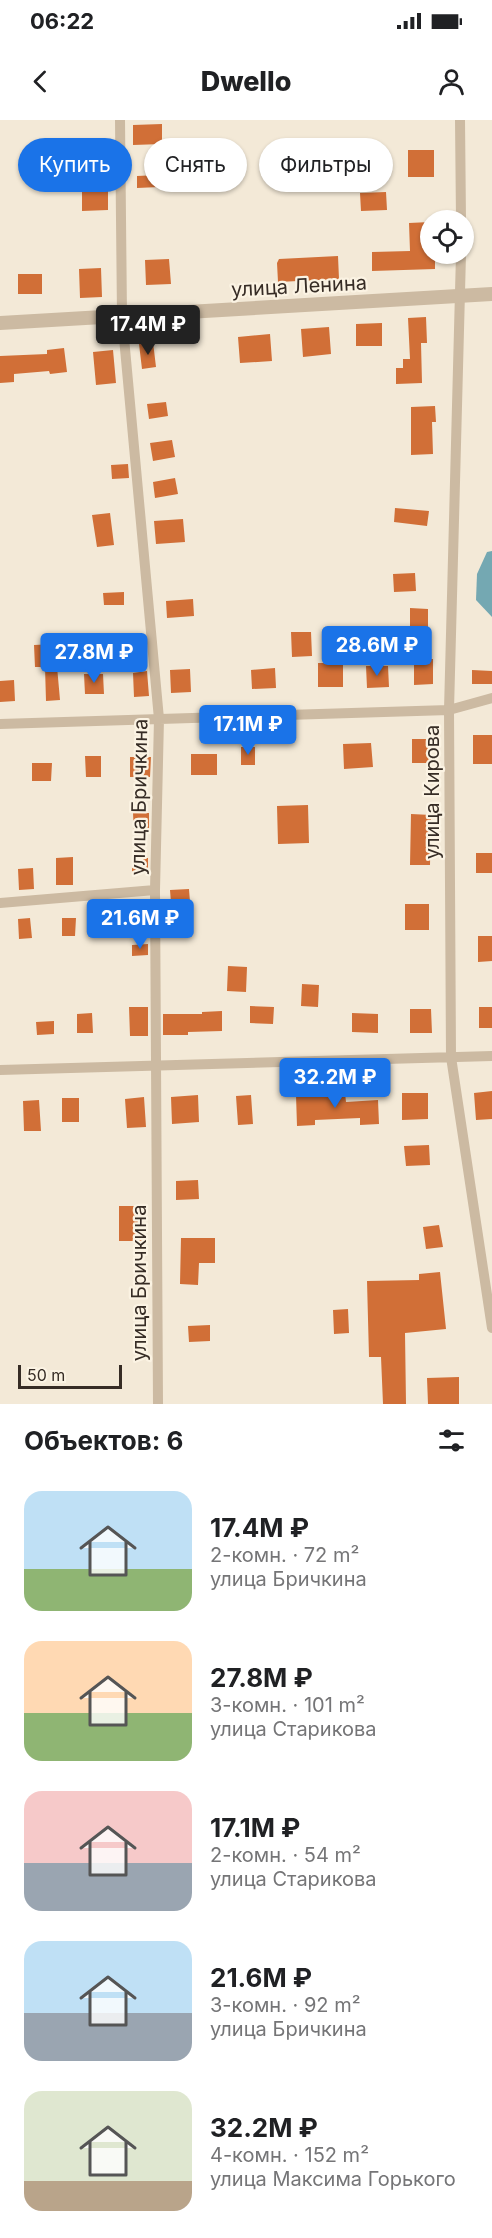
<!DOCTYPE html>
<html lang="ru">
<meta charset="utf-8">
<style>
body{margin:0;font-family:Inter,sans-serif;background:#f2f2f2;color:#202124;height:100vh;display:flex;flex-direction:column;font-size:22px;white-space:nowrap}
*{box-sizing:border-box;margin:0}
p{font-size:20px;color:#757577}
.icon{flex:none;width:33px;height:33px;fill:none;stroke:currentColor;stroke-width:2;stroke-linecap:round;stroke-linejoin:round}
.map{position:relative;height:1284px;overflow:hidden}
.sheet{display:flex;flex-direction:column;background:#fff;flex:1}
.sheet>*{flex:none}
.hud{position:absolute;left:18px;top:18px;width:456px;height:54px;display:flex;gap:12px}
.controls{position:absolute;left:420px;top:90px;display:grid;gap:12px}
.controls a{display:grid;place-items:center;width:54px;height:54px;border-radius:50%;background:#fff;box-shadow:0 2px 4px #0004;font-size:30px}
.scale{position:absolute;left:18px;bottom:15px;width:104px;box-sizing:border-box;padding-left:6px;border:3px solid #362c25;border-top:0;font-size:16px;line-height:21px;white-space:nowrap;color:#362c25;-webkit-text-stroke:4px #fbf3e3;paint-order:stroke}
.price{position:absolute;translate:-50% -51px;padding:0 14px;border-radius:6px;background:#1a73e8;color:#fff;font-size:20px;line-height:39px;filter:drop-shadow(0 2px 3px #0008)}
.price::after{content:'';position:absolute;left:50%;top:36px;width:18px;height:14px;margin-left:-9px;background:inherit;clip-path:polygon(0 0,100% 0,50% 100%)}
.price.current{background:#222;color:#fff}
ul{padding:0;list-style:none}
li{display:flex;align-items:center;gap:18px;height:150px;padding:0 24px}
li span{display:grid;place-items:center;flex:none;width:168px;height:120px;border-radius:18px;color:#555}
li>.icon{margin-inline-start:auto}
span .icon{width:72px;height:72px;fill:#fffc;stroke-width:1}
li b{font-size:26px}
h2{display:flex;justify-content:space-between;align-items:center;height:72px;padding:0 24px;font-size:26px}
.pill{padding:0 21px;border-radius:27px;background:#fff;box-shadow:0 2px 4px #0004;font-size:21px;line-height:54px}
.pill.current{background:#1a73e8;color:#fff}
.status{display:flex;justify-content:space-between;align-items:center;height:42px;padding:0 30px;background:#fff;direction:ltr}
.status svg{height:16px;fill:currentColor}
header{display:flex;justify-content:space-between;align-items:center;height:78px;padding:0 24px;background:#fff;font-size:27px;font-weight:800}
.map>svg:first-child{display:block}
.water{fill:#74a8b2}
.building{fill:#d16f37}
.lines{fill:none;stroke-linecap:round;stroke-linejoin:round}
.minor{stroke:#ccbaa2;stroke-width:10}
.tertiary{stroke:#ccbaa2;stroke-width:14}
.labels{text-anchor:middle;stroke-width:4.5;stroke-linejoin:round;paint-order:stroke}
.street-label{font-size:20px;fill:#362c25;stroke:#fbf3e3}
</style>
<div class="status"><b>06:22</b><svg viewBox="0 0 49 12"><path d="M0 12V9h3v3zM5 12V6h3v6zM10 12V3h3v9zM15 12V0h3v12zM26 1h20v11H26zM47 4h2v5h-2z"/></svg></div>
<header><svg class="icon" aria-label="back" viewBox="0 0 24 24"><path d="M15 5l-7 7 7 7"/></svg>Dwello<svg class="icon" aria-label="person" viewBox="0 0 24 24"><circle cx="12" cy="8" r="4"/><path d="M4 21q1-7 8-7t8 7"/></svg></header>
<div class="map">
<svg width="492" height="1284" viewBox="0 0 492 1284">
<rect width="100%" height="100%" fill="#f3e9d7"/>
<path class="water" d="M492,431V497L476,480L477,454L487,432Z"/>
<path class="building" d="M162,4V24L133,25V5Z
M408,30H434V57H408Z
M158,55L159,67L137,68V56Z
M108,68V90L82,91V69Z
M386,72L387,90L361,91L360,73Z
M430,102V134H435V149L372,151V132L410,131L409,103Z
M338,136L339,159L278,162L277,143L279,139Z
M169,139L171,164L146,165L145,140Z
M101,148L102,177L80,178L79,149Z
M18,154H42V174H18Z
M426,197L427,223H421L422,263L396,264V248H403V239H410L408,198Z
M382,203V226H356V204Z
M329,207L331,234L303,237L301,209Z
M270,214L272,241L240,243L238,217Z
M153,222L156,247L142,249L139,224Z
M64,228L67,252L50,254L49,251L14,254V262L0,263V236L47,234V230Z
M113,230L116,263L96,265L93,232Z
M166,282L168,296L149,299L147,284Z
M435,286L436,302H432L433,334L411,335V287Z
M172,320L175,337L153,341L150,323Z
M128,344L129,358L112,359L111,345Z
M175,358L178,374L155,378L153,362Z
M395,388L429,391L427,406L394,402Z
M110,393L114,425L97,427L92,395Z
M183,399L185,422L156,424L154,401Z
M415,453L416,471L394,472L393,454Z
M124,472V485H104L103,473Z
M193,479L194,496L167,498L166,481Z
M410,488L428,489V507L410,506Z
M291,512H311L312,536L292,537Z
M55,524L60,580L46,581L45,547H35L34,525Z
M414,539H433V564L414,565Z
M318,543H343V567H318Z
M366,546H388L389,567L367,568Z
M275,548L276,568L252,569L251,550Z
M190,549L191,572L171,573L170,550Z
M472,550L492,551V564H472Z
M147,551L149,576L134,577L133,553Z
M84,554H103L104,574H85Z
M14,560L15,581L0,582V561Z
M473,615H492V644H473Z
M412,619H431V643H412Z
M371,623L373,647L344,649L343,624Z
M241,627H255V645H241Z
M191,634H217V655H191Z
M85,636H101V657H86Z
M130,637H151L150,657H130Z
M32,643H52L51,661H32Z
M308,685L309,723L278,724L277,686Z
M133,693H149V713H134Z
M411,694L431,695L430,745H410Z
M476,733H492V753H476Z
M73,737V765H56V738Z
M132,738H148V753H132Z
M33,748L34,769L19,770L18,749Z
M189,769L190,782L171,783L170,770Z
M405,784H429V810H405Z
M126,791H146V803L126,804Z
M30,798L32,818L19,819L18,799Z
M62,798H76L75,816H62Z
M478,816H492V841L478,842Z
M148,824V835L132,836V825Z
M228,846L247,847L246,872L227,871Z
M302,864L319,865L318,887L301,886Z
M250,886L274,887L273,904L250,903Z
M129,887H148V916H130Z
M479,887H492V908H479Z
M410,889H431L432,913H410Z
M222,891V911L188,912V915H163V894H202V892Z
M92,893L93,913H77V894Z
M352,893L378,894V913L352,912Z
M54,901V914L37,915L36,902Z
M492,971V999L476,1000L474,973Z
M345,973L346,982L378,980L379,1004L360,1005V998L315,1000V1005L297,1006L296,975Z
M402,973H428V999L402,1000Z
M198,975L199,1002L172,1004L171,977Z
M251,975L253,1004L238,1005L236,976Z
M144,977L146,1007L127,1008L125,979Z
M62,978H79V1002H62Z
M39,980L41,1011H24L23,981Z
M429,1025L430,1045L406,1046L404,1026Z
M198,1060L199,1079L176,1080V1061Z
M119,1086H144V1121H119Z
M439,1105L443,1127L426,1129L423,1107Z
M181,1118H215V1143H199L198,1165L180,1164Z
M440,1152L446,1209L405,1213L406,1284H383L381,1237H369L367,1161L419,1160V1154Z
M348,1189L349,1213L334,1214L333,1190Z
M210,1205V1221L189,1222L188,1206Z
M459,1257V1284H428L427,1258Z"/>
<g class="lines">
<path class="minor" d="M120,0L122,196L159,599L155,770L158,1284
M460,0L461,100
M461,134L449,590L451,937L492,1208
M0,604L449,590L492,578
M0,783L155,770
M0,950L492,936"/>
<path class="tertiary" d="M0,203L492,174"/>
</g>
<g class="labels">
<g class="street-label">
<text transform="translate(299 166) rotate(-3)" y="7">улица Ленина</text>
<text transform="translate(432 672) rotate(-90)" y="7">улица Кирова</text>
<text transform="translate(139 677) rotate(-89)" y="7">улица Бричкина</text>
<text transform="translate(139 1163) rotate(-90)" y="7">улица Бричкина</text>
</g>
</g>
</svg>
<div class="controls">
<a><svg class="icon" aria-label="locate" viewBox="0 0 24 24"><circle cx="12" cy="12" r="6"/><path d="M12 2v4M12 18v4M2 12h4M18 12h4"/></svg></a>
</div>
<div class="scale">50 m</div>
<b class="price current" style="left:148px;top:236px">17.4M ₽</b>
<b class="price" style="left:377px;top:557px">28.6M ₽</b>
<b class="price" style="left:94px;top:564px">27.8M ₽</b>
<b class="price" style="left:248px;top:636px">17.1M ₽</b>
<b class="price" style="left:140px;top:830px">21.6M ₽</b>
<b class="price" style="left:335px;top:989px">32.2M ₽</b>
<div class="hud">
<a class="pill current">Купить</a>
<a class="pill">Снять</a>
<a class="pill">Фильтры</a>
</div>
</div>
<section class="sheet">
<h2>Объектов: 6<svg class="icon" aria-label="filters" viewBox="0 0 24 24"><path d="M4 7h16M4 17h16"/><circle cx="9" cy="7" r="2"/><circle cx="15" cy="17" r="2"/></svg></h2>
<ul>
<li><span style="background:linear-gradient(#bfe0f5 65%,#8fb573 0)"><svg class="icon" aria-label="home" viewBox="0 0 24 24"><path d="M3 11l9-7 9 7M6 9v11h12V9"/></svg></span><div><b>17.4M ₽</b><p>2-комн. · 72 m²</p><p>улица Бричкина</p></div></li>
<li><span style="background:linear-gradient(#ffd9b3 60%,#8fb573 0)"><svg class="icon" aria-label="home" viewBox="0 0 24 24"><path d="M3 11l9-7 9 7M6 9v11h12V9"/></svg></span><div><b>27.8M ₽</b><p>3-комн. · 101 m²</p><p>улица Старикова</p></div></li>
<li><span style="background:linear-gradient(#f6c9c9 60%,#9aa5b1 0)"><svg class="icon" aria-label="home" viewBox="0 0 24 24"><path d="M3 11l9-7 9 7M6 9v11h12V9"/></svg></span><div><b>17.1M ₽</b><p>2-комн. · 54 m²</p><p>улица Старикова</p></div></li>
<li><span style="background:linear-gradient(#bfe0f5 60%,#9aa5b1 0)"><svg class="icon" aria-label="home" viewBox="0 0 24 24"><path d="M3 11l9-7 9 7M6 9v11h12V9"/></svg></span><div><b>21.6M ₽</b><p>3-комн. · 92 m²</p><p>улица Бричкина</p></div></li>
<li><span style="background:linear-gradient(#dfe7d0 75%,#b9a48a 0)"><svg class="icon" aria-label="home" viewBox="0 0 24 24"><path d="M3 11l9-7 9 7M6 9v11h12V9"/></svg></span><div><b>32.2M ₽</b><p>4-комн. · 152 m²</p><p>улица Максима Горького</p></div></li>
</ul>
</section>
